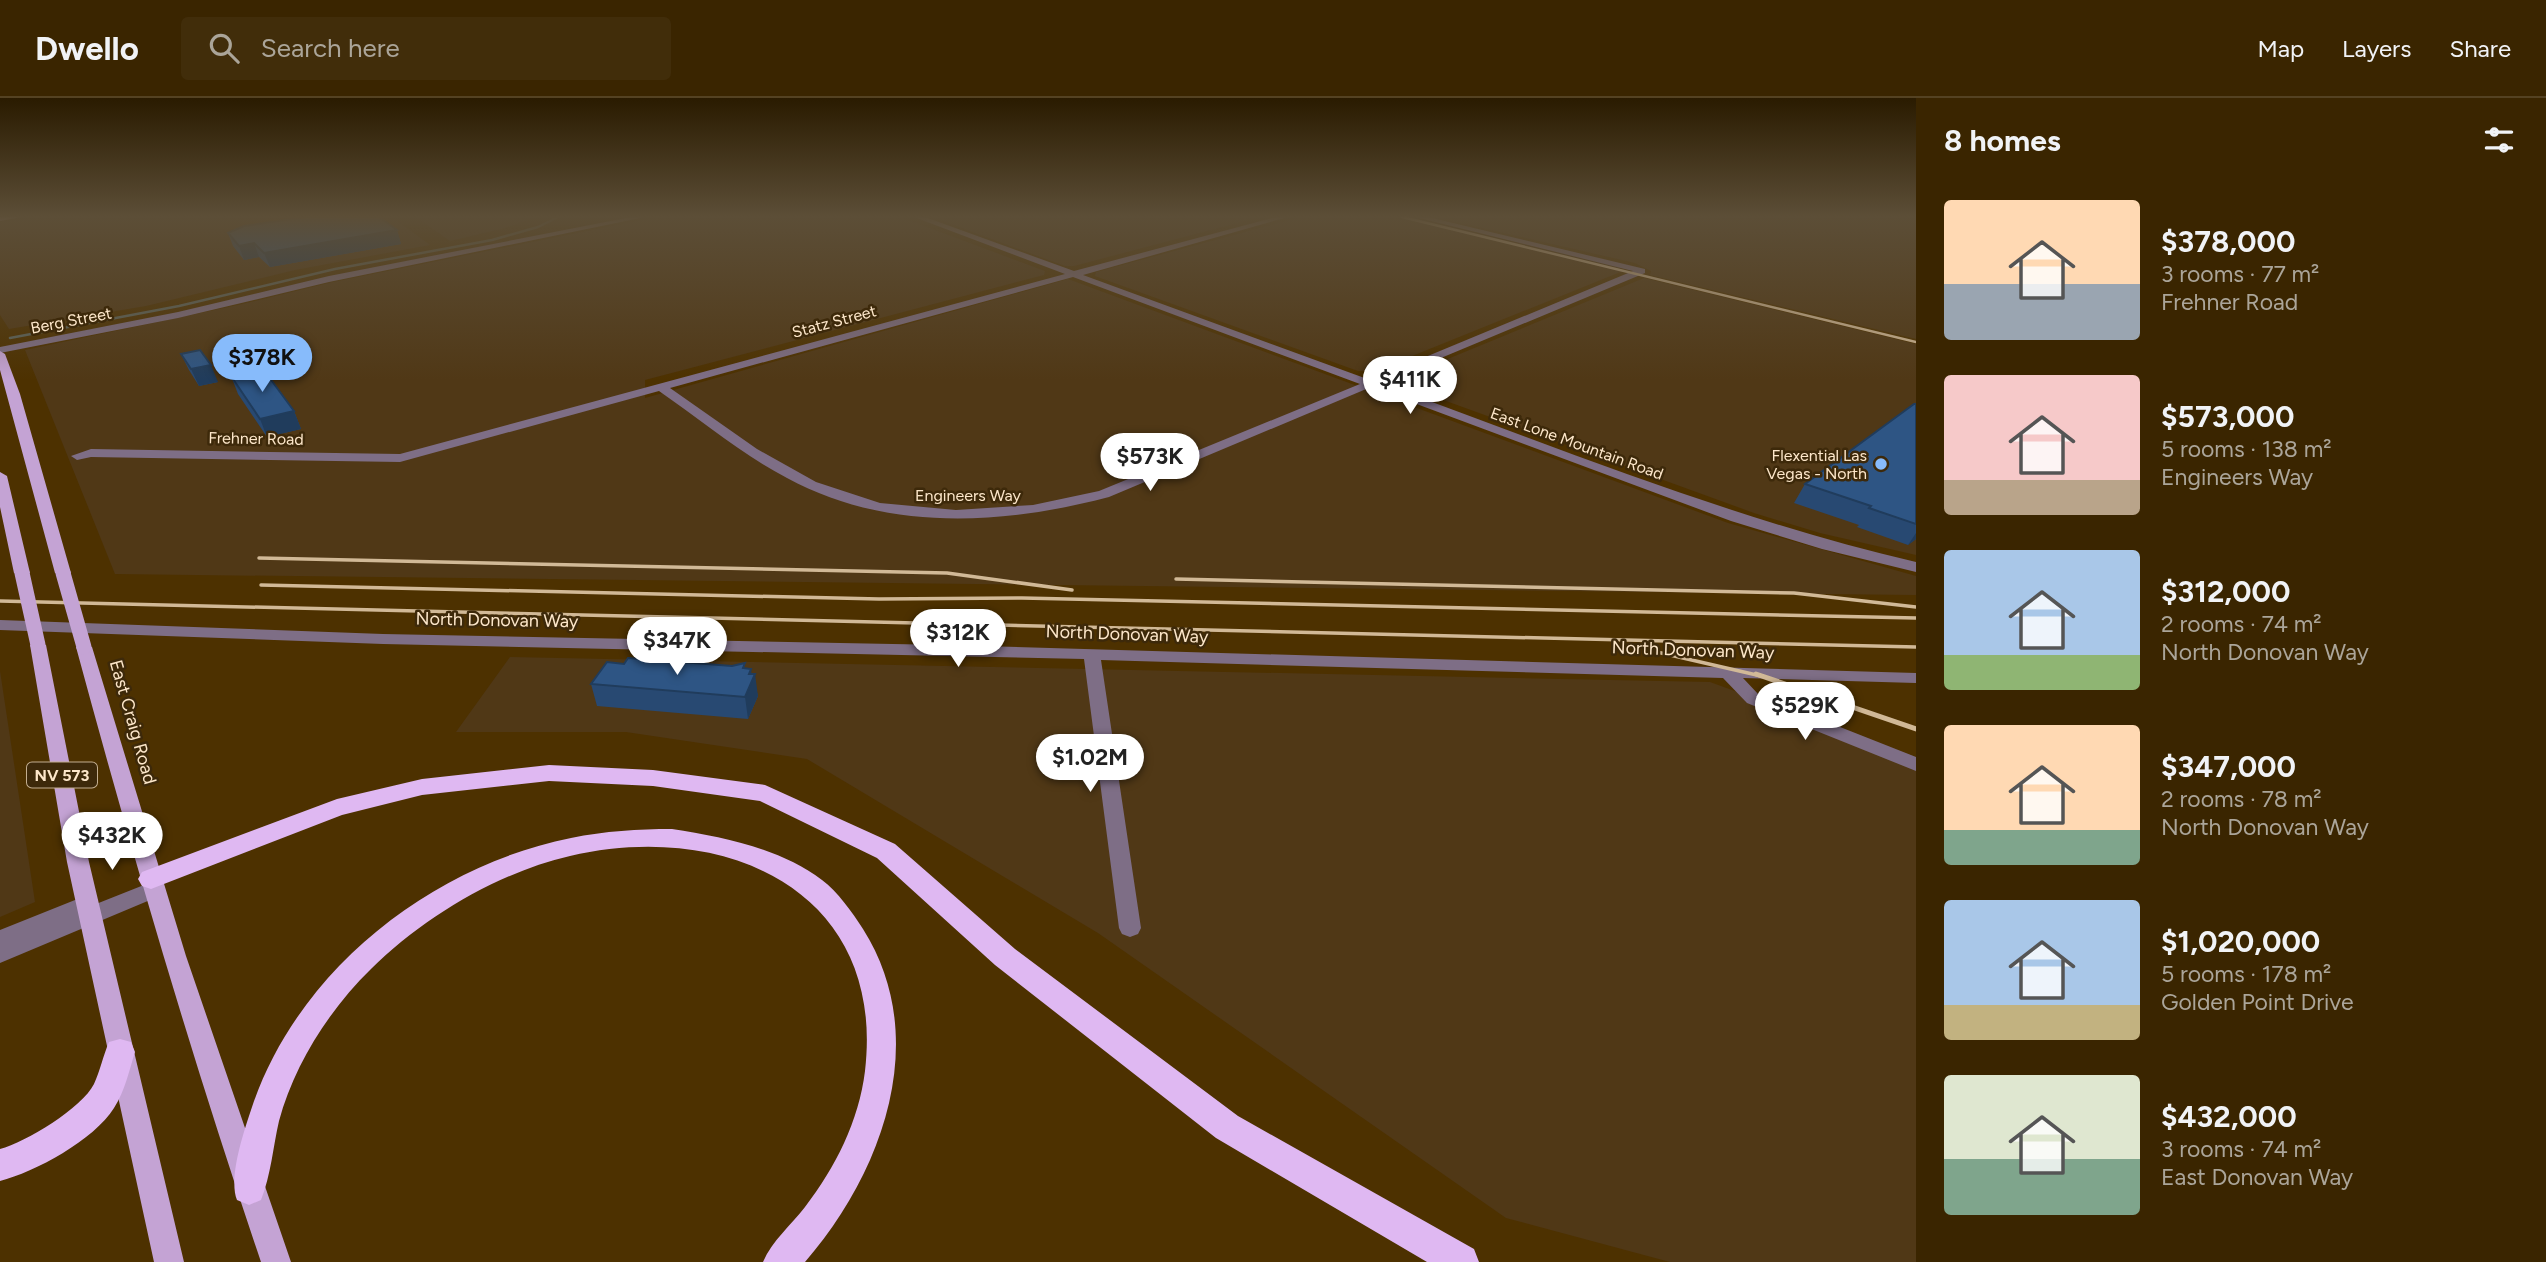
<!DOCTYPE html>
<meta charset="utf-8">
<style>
body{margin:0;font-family:Figtree,sans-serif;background:#412d0a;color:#f1f3f6;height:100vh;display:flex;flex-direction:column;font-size:26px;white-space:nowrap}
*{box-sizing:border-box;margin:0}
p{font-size:23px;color:#aba599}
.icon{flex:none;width:38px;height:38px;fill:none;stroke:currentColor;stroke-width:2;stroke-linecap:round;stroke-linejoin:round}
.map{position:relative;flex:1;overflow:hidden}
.side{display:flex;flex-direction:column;background:#3a2500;width:630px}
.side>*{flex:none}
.price{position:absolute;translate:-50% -60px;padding:0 16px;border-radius:24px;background:#fff;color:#222;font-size:23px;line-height:46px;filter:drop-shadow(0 2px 4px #0008)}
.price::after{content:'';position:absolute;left:50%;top:42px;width:21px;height:16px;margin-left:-10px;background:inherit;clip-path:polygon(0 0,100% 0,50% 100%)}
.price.active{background:#87bbfb;color:#111}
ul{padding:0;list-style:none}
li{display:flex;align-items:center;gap:21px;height:175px;padding:0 28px}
li span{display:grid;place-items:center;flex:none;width:196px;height:140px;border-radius:7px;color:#555}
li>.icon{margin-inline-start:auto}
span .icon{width:84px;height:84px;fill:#fffc;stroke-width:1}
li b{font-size:30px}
h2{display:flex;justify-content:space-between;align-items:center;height:84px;padding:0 28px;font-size:30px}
header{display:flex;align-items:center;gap:42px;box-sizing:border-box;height:98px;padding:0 35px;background:#3a2500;border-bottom:2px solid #544222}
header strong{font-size:33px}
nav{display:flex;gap:38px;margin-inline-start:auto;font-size:24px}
.search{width:490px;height:63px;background:#412d0a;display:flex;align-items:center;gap:18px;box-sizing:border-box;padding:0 24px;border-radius:7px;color:#aba599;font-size:26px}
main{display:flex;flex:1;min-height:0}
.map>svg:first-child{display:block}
.built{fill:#503816}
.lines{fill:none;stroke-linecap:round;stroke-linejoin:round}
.stream{stroke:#5b635b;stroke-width:2.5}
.minor{fill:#7e6e86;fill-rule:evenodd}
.major{fill:#c4a3d4;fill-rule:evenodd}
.highway{fill:#dfb8f2;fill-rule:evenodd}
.rail-far2{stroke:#d1b997;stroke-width:2.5}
.rail-far1{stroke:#d1b997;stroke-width:3.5}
.rail{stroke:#d1b997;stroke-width:5}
.major-bridge{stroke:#c4a3d4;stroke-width:15}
.wall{fill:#284972}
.shaded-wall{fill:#203c5c}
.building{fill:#2e5584;stroke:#203c5c;stroke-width:2}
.poi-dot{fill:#87bbfb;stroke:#3d290a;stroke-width:2.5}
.labels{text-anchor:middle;stroke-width:5;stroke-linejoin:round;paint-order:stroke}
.far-street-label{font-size:16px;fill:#fde7ca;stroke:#3d290a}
.far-poi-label{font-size:16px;fill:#fde7ca;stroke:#3d290a;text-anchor:end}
.shield{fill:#3d290a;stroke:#c3ae90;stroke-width:2}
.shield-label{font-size:16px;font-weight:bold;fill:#fde7ca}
.street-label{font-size:18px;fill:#fde7ca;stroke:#3d290a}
</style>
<header>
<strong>Dwello</strong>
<div class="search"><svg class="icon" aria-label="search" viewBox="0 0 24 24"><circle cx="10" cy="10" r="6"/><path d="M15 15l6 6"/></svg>Search here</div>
<nav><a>Map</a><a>Layers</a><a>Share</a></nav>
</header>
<main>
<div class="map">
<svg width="1916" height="1164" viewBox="0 0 1916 1164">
<rect width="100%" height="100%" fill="#4d3100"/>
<path class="built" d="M36,119H392L430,147L295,172L146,208L9,231L0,217V124Z
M416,119H536L505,130L450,143Z
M657,119H900L1045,173L1044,177L645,282V300L1068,181L1728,425L1916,478V497L115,476L25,252L238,207L333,184Z
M932,119H1260L1074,168H1065Z
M1301,119H1410L1618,169L1623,173L1375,273H1358L1095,178L1096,174Z
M1434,119H1900L1916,122V241L1650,177L1651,173L1635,165Z
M1644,180L1916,246V457L1820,435L1754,415L1402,287L1399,281Z
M510,559L1710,584L1916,659V1164H1670L1506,1120L1098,835L807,661L626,634H456Z
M0,573L35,804L0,819Z"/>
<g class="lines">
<path class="stream" d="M10,240L179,208L335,171L492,142L538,129L558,119"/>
<path class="minor" d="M631,119H645L329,184L178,220L0,255V249L178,214L329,178Z
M914,119H925L1074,173L1276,119H1288L1083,177L1370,282L1633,173L1415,119H1428L1645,171V175L1381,285C1558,350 1732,421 1916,464V474L1822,451L1731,423L1371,289L1109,399C1003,427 886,434 787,380C741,356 701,322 659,293L400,364L91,359L77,362L71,358L91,351L400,356L1065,176ZM1073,179L1360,286L1099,393L1033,407L956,412L880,405L816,384L757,351L670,290Z
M0,522L383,536L945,547L1916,575V585L1743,580L1759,597L1916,659V673L1747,605L1723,580L1101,562L1141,830L1138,836L1130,839L1122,836L1119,830L1084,561L383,546L0,532Z
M154,783L162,785L165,791L162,797L0,865V832L80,800L88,803L91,808Z"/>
<path class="major" d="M0,119H21L0,123Z
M0,253L5,256L20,296L71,475L68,478L63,480L55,475L0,272Z
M0,374L7,378L30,475L22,480L14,475L0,409Z
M38,542L46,547L89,764L184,1164H154L67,764L30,547Z
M84,544L92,549L186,858L291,1164H261C192,961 132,756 76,549Z"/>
<path class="highway" d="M549,667L653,672L765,687L895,746L1015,851L1238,1018L1474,1151L1479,1164H1427L1216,1040L995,867L877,760L760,703L653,688L549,683L422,697L342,717L151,791L142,788L138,781L142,774L337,701L422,681Z
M672,731C723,739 780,750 822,782C838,794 852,814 863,831C932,940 883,1074 805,1164H763C772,1143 791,1127 805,1109C835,1070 859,1023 865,973C886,792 725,722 570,758C497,775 424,819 371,871C329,912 294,967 279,1023C273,1049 271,1077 261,1102L249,1107L237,1102C228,1080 244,1033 252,1009C298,872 431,768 571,740C605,733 638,731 672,731Z
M120,941L131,944L135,954C129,973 125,993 114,1010C94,1042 35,1074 0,1083V1051C26,1044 82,1010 94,986C100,973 103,958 109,944Z"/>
<path class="rail-far2" d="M1402,119L1916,244"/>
<path class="rail-far1" d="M259,460L947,475L1072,492
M1176,481L1794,495L1916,509
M261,487L879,501L1022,500L1916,520
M0,503L1916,549
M1644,551L1761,578"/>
<path class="rail" d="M1756,576L1916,631"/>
<path class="major-bridge" d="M22,475L38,547
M63,475L84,549"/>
</g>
<path class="wall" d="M397,132L401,146L270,169L259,159L244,162L233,148L228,135Z
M181,256L218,284L199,288L189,272Z
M231,278L294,313L301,331L267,339L238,296Z
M1916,306V441L1908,447L1857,429L1859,427L1794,405L1805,386Z
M624,566L732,568L746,570L752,576L758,598L748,621L597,608L591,586Z"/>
<path class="shaded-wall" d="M397,132L401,146L270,169L264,155Z
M254,145L259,159L244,162L239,148Z
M211,267L218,284L199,288L191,271Z
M294,313L301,331L267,339L260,321Z
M1916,435V441L1908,447Z
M751,571L752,581L755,576L758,598L748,621L745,599L749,576Z"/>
<path class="building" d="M306,119H379L397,132L264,155L254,145L239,148L228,135L244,128Z
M200,252L211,267L191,271L181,256Z
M263,271L294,313L260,321L231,278Z
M1914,306H1916V426L1869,410L1871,408L1805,386Z
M628,560L732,568L745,565L743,570L751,571L749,576H755L745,599L591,586L607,564L624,566Z"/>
<linearGradient id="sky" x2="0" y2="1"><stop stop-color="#2a1b00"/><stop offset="0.42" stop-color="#5c4e37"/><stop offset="1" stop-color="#5c4e37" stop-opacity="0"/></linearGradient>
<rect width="1916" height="282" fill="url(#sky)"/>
<circle class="poi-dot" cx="1881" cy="366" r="7"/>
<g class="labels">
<g class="far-street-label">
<text transform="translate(71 222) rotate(-11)" y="6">Berg Street</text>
<text transform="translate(834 223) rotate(-15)" y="6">Statz Street</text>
<text transform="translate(256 340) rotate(1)" y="6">Frehner Road</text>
<text transform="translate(1577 345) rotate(20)" y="6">East Lone Mountain Road</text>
<text x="968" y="403">Engineers Way</text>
</g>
<g class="far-poi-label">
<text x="1867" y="363">Flexential Las<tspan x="1867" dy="18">Vegas - North</tspan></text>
</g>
<rect class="shield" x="27" y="664.5" width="70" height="25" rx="5"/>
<g class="shield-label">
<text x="62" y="683">NV 573</text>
</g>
<g class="street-label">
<text transform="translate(497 522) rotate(1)" y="6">North Donovan Way</text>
<text transform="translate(1127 536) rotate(2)" y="6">North Donovan Way</text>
<text transform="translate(1693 552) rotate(2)" y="6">North Donovan Way</text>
<text transform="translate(133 624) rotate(74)" y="6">East Craig Road</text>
</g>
</g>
</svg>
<b class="price active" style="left:262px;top:296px">$378K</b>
<b class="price" style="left:1410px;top:318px">$411K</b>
<b class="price" style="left:1150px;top:395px">$573K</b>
<b class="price" style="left:958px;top:571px">$312K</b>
<b class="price" style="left:677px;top:579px">$347K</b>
<b class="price" style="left:1805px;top:644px">$529K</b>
<b class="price" style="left:1090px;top:696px">$1.02M</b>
<b class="price" style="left:112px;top:774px">$432K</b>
</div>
<section class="side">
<h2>8 homes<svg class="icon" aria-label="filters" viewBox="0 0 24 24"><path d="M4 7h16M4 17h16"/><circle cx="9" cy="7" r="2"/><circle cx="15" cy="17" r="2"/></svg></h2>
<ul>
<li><span style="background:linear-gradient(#ffd9b3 60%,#9aa5b1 0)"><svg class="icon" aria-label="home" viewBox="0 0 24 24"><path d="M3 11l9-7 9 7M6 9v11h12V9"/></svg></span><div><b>$378,000</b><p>3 rooms · 77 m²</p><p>Frehner Road</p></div></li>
<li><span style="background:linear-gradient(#f6c9c9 75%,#b9a48a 0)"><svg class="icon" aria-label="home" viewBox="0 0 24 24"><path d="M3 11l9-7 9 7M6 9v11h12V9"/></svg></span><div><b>$573,000</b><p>5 rooms · 138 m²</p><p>Engineers Way</p></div></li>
<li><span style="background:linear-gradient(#a9c7e8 75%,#8fb573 0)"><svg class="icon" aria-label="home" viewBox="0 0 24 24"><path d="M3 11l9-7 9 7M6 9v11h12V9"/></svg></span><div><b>$312,000</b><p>2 rooms · 74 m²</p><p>North Donovan Way</p></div></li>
<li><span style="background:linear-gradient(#ffd9b3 75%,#7fa58c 0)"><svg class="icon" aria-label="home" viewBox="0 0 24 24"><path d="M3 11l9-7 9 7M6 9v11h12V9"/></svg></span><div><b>$347,000</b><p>2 rooms · 78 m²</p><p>North Donovan Way</p></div></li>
<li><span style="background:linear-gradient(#a9c7e8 75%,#c2b280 0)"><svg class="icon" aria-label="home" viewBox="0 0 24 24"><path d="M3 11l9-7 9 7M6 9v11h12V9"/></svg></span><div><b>$1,020,000</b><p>5 rooms · 178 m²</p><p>Golden Point Drive</p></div></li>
<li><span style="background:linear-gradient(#dfe7d0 60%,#7fa58c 0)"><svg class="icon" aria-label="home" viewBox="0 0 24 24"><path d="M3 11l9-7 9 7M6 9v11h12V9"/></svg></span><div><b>$432,000</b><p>3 rooms · 74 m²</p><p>East Donovan Way</p></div></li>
</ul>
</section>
</main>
